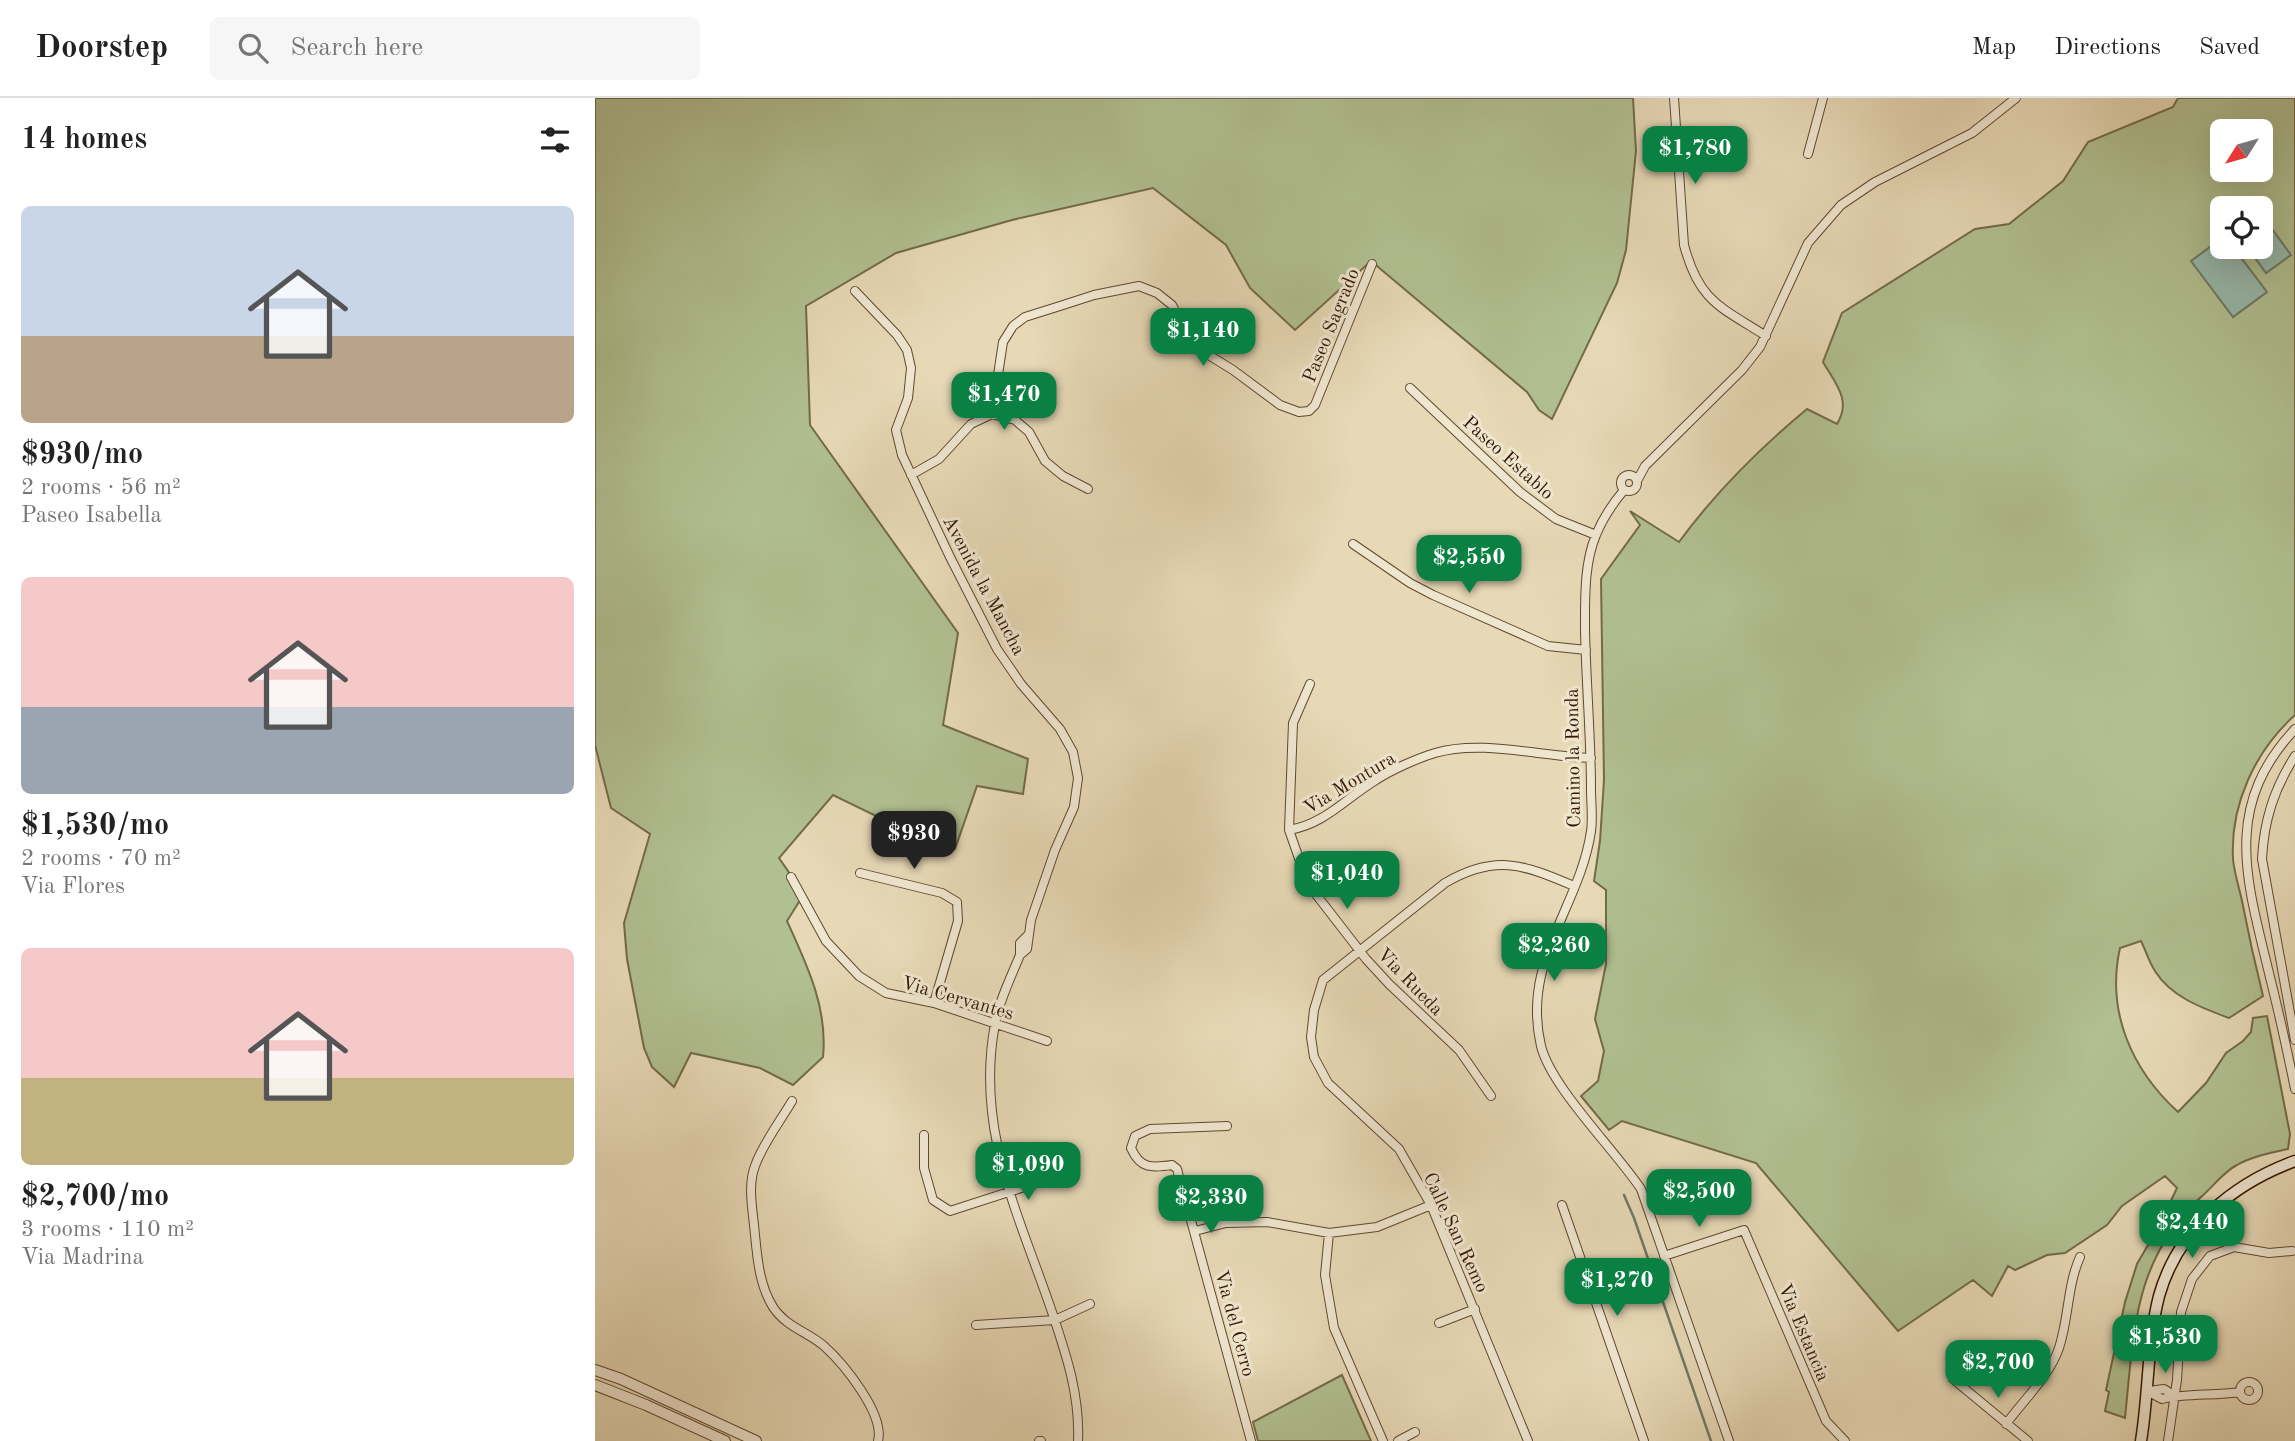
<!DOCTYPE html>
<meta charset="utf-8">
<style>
body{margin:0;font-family:"Old Standard TT",serif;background:#f6f6f6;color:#222;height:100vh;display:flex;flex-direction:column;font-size:26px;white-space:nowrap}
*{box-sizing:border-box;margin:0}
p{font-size:23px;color:#767676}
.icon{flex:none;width:38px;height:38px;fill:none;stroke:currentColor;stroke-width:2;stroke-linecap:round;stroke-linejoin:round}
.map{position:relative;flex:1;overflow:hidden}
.side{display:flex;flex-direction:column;background:#fff;width:595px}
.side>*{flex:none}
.needle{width:46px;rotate:233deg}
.tools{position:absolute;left:1615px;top:21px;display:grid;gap:14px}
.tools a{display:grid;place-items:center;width:63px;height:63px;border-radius:10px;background:#fff;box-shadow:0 7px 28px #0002;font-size:35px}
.price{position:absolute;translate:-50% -60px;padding:0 16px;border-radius:14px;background:#0b8043;color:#fff;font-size:23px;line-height:46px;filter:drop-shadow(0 2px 4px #0008)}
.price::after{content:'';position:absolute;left:50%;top:42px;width:21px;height:16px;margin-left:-10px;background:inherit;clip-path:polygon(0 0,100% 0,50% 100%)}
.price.current{background:#222;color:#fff}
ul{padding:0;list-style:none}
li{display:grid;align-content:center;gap:14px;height:371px;padding:0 21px}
li span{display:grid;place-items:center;height:217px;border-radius:10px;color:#555}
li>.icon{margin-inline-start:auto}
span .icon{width:126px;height:126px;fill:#fffc;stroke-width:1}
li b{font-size:30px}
h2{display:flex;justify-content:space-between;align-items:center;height:84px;padding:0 21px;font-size:30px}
header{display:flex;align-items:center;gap:42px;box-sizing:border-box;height:98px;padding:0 35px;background:#fff;border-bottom:2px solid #e0e0e0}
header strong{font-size:33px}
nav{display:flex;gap:38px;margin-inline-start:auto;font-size:24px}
.search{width:490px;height:63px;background:#f6f6f6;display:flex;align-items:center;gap:18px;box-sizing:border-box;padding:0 24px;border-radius:10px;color:#767676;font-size:26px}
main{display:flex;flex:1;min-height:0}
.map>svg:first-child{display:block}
.green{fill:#b1c091;stroke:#736b48;stroke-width:2;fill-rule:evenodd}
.water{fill:#97baac;stroke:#707867;stroke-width:2}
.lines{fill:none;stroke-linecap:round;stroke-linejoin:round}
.stream{stroke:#707867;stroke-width:2.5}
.minor-casing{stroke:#62472e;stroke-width:10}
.tertiary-casing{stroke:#62472e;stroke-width:12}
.secondary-casing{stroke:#351600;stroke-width:13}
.minor{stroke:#efe6d0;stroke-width:8}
.tertiary{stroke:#efe6d0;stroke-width:10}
.secondary{stroke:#efe6d0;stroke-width:10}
.labels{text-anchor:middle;stroke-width:6;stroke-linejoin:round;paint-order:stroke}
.street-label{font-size:19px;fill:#351600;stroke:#efe6d0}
</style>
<header>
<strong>Doorstep</strong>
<div class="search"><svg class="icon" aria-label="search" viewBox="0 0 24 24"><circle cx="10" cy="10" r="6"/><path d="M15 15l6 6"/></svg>Search here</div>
<nav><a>Map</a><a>Directions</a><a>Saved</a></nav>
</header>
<main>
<section class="side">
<h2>14 homes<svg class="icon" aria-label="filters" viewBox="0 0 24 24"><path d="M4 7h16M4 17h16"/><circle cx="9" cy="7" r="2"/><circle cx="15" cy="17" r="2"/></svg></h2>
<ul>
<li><span style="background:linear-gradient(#c9d6e8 60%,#b9a48a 0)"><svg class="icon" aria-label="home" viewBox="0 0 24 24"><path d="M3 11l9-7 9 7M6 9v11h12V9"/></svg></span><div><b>$930/mo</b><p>2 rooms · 56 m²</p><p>Paseo Isabella</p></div></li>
<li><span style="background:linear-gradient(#f6c9c9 60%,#9aa5b1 0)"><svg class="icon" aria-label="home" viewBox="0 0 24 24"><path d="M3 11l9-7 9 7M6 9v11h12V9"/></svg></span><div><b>$1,530/mo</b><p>2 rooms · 70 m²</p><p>Via Flores</p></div></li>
<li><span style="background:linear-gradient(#f6c9c9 60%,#c2b280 0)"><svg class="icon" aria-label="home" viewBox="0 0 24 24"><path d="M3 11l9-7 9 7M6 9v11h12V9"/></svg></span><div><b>$2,700/mo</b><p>3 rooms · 110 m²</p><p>Via Madrina</p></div></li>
</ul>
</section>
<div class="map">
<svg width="1700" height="1343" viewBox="0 0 1700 1343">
<rect width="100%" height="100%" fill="#e7d9b6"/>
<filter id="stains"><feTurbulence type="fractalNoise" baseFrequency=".00286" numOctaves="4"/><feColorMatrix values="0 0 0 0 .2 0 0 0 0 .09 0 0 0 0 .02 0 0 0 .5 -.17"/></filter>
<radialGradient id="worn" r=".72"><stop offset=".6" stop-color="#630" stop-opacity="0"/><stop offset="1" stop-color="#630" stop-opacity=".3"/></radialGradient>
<path class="green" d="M0,0H1038L1041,53L1031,152L1022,185L957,321L944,312L932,294L776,163L700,232L655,190L631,147L558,90L417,122L301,155L211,208L215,327L363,535L348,627L433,661L428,696L382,688L360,751L316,735L238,697L184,760L209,796L192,823C212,867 233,910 228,959L198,987L165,970L96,955L79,989L57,969L49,950L32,861L29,825L55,736L16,710L0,647Z
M1583,0H1700V617C1660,653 1635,707 1638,761C1639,774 1644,789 1647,803C1653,834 1660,866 1668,898L1634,920C1607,910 1576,899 1560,873C1554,864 1551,853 1546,843L1525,850C1511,913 1536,971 1583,1014L1611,985L1631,955L1648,943L1656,934L1658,920L1672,918L1695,1036L1693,1051C1676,1055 1657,1058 1642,1067C1628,1074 1618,1089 1606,1099C1538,1162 1539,1234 1530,1320L1510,1313L1514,1294L1511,1292L1530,1204L1542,1166L1560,1135L1558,1131L1573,1109L1582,1090L1570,1078L1527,1108L1512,1127L1470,1155L1452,1157L1420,1172L1413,1168L1397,1198L1378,1182L1303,1233L1161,1065L1027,1023L1014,1032L986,998L1003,983L1009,953L1000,921L1011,866V792L999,783L1005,743L1009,682L1006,481L1045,427L1035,413L1084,444C1120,395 1165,350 1212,311L1242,326C1257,302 1240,285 1228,264L1247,215L1380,131L1414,126L1468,83L1493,44L1578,9ZM1628,33H1666V72H1628ZM1628,110H1666V149H1628Z
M747,1277L776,1343H663L658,1324Z"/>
<path class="water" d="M1672,124L1696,157L1671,175L1652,149H1666V129Z
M1627,140L1628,149H1638L1672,194L1638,219L1596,163Z"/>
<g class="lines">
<path class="stream" d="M1029,1097L1039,1120L1116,1343"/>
<defs>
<path id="minor" d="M1079,0L1089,147C1104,204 1126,209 1171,238
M1213,56L1228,0
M260,193L302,237L312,252L316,270L313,300L301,332L307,357L355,459L402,551L426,586L465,631L478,654L483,680L479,709L460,752L436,822L432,851L425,857
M815,290L925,394L961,421L1001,437
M397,316L408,244L418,228L430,219L465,208L499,197L544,188L562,195L577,207L596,246L638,272L685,307L704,314L714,313L720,307L777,166
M1026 385a8 8 0 1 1 16 0a8 8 0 1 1-16 0Z
M316,377L344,361L376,326L397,316L420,322L434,334L450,363L468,378L493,391
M1042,383L1050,368L1147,272L1165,249L1213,145L1246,107L1280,84L1377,35L1421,0
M1029,392C1019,404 1007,422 1001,437C989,465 990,501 990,531C991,585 996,638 996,691C996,705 998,720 996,733C985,809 926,863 946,948C956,989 1020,1052 1046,1091L1134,1343
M758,446L815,485L838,497L953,548L991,552
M715,586L698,625L694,732L713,786L771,861L794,886L864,952L896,998
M1700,631C1628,708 1651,780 1673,871C1683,911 1692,951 1700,991
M1700,658C1679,691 1669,722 1667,761L1700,942
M694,732C730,726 751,700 781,682C796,672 823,660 840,655C887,641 947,659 996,660
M265,775L347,795L362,804L363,823L339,905
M196,779L231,843L264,878L291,895L339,905L452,943
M433,837L425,845V857C416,879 404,903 400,926C380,1032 424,1117 457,1214C471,1256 485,1297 483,1343
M197,1003C186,1022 167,1047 160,1068C153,1086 157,1108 159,1127C162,1155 163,1185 178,1209C191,1229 213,1234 229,1248C248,1265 290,1316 283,1343
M632,1028L555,1031L540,1038L536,1050C545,1071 557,1070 577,1067L582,1071L656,1343
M329,1037V1070L338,1102L355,1113L457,1080
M967,1107L1049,1343
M600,1133L631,1125L672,1124L734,1135L782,1129L836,1107
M734,1135L730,1177L739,1230L788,1343
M1069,1158L1149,1132L1231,1323L1250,1343
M844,1225L880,1211
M381,1227L460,1222L495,1206
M1358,1281L1433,1343
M1645 1293a9 9 0 1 1 18 0a9 9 0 1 1-18 0Z
M1552,1293L1567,1301C1591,1295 1619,1298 1645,1294
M1554,1293L1569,1291L1580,1298
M1411,1326C1428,1303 1455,1277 1464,1250C1474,1220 1472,1188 1485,1159
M444,1343H446
M803,1343L820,1334
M933,1343L836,1107L804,1051L733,985L719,959L716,939L719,912L728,882L850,785C900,756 928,766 979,788
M1573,1343L1582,1282L1586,1214L1597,1181L1615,1158L1639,1149L1674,1155L1697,1153"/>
<path id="tertiary" d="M0,1272L26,1281L161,1343
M0,1287L51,1307L130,1343"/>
<path id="secondary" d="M1546,1343C1554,1295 1552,1245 1564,1198C1583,1131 1637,1086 1700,1063"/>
</defs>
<use href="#minor" class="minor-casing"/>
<use href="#tertiary" class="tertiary-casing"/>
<use href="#secondary" class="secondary-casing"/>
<use href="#minor" class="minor"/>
<use href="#tertiary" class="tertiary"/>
<use href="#secondary" class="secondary"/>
</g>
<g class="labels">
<g class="street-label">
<text transform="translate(735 227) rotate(-68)" y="7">Paseo Sagrado</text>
<text transform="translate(914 359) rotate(42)" y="7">Paseo Establo</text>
<text transform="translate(390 487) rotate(62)" y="7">Avenida la Mancha</text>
<text transform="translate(977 660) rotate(-91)" y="7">Camino la Ronda</text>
<text transform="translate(754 684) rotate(-31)" y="7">Via Montura</text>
<text transform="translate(816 883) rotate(46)" y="7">Via Rueda</text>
<text transform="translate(363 899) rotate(16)" y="7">Via Cervantes</text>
<text transform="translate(862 1134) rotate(65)" y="7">Calle San Remo</text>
<text transform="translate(641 1225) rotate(75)" y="7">Via del Cerro</text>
<text transform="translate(1210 1234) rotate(67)" y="7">Via Estancia</text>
</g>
</g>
<rect width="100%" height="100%" filter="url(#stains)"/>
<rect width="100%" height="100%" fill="url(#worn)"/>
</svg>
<div class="tools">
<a><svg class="needle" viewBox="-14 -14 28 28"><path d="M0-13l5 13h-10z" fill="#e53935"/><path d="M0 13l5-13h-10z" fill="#767676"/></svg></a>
<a><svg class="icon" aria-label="locate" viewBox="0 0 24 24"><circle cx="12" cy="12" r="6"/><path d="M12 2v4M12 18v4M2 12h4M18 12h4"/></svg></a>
</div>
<b class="price" style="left:1100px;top:88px">$1,780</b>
<b class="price" style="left:608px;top:270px">$1,140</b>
<b class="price" style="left:409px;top:334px">$1,470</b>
<b class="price" style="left:874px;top:497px">$2,550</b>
<b class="price current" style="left:319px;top:773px">$930</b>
<b class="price" style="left:752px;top:813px">$1,040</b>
<b class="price" style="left:959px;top:885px">$2,260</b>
<b class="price" style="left:433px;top:1104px">$1,090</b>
<b class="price" style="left:1104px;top:1131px">$2,500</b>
<b class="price" style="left:616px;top:1137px">$2,330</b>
<b class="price" style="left:1597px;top:1162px">$2,440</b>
<b class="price" style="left:1022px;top:1220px">$1,270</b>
<b class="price" style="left:1570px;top:1277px">$1,530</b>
<b class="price" style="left:1403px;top:1302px">$2,700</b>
</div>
</main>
